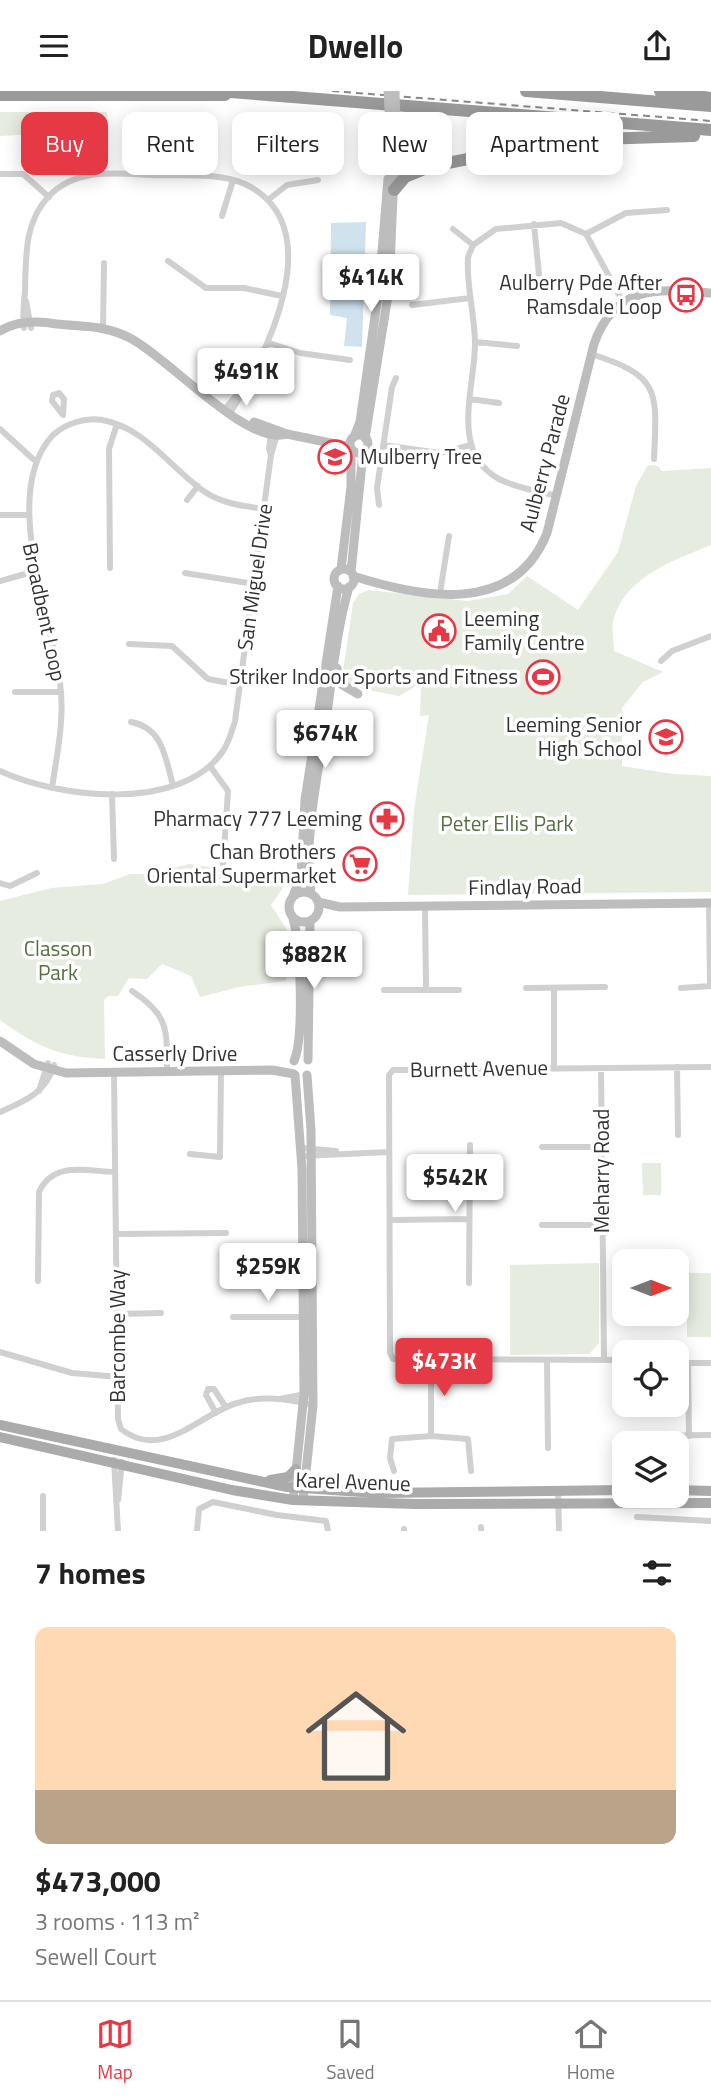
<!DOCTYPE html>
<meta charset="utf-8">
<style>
body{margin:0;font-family:"Titillium Web",sans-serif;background:#f6f6f6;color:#222;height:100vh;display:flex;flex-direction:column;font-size:26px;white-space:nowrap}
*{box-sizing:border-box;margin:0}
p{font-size:23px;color:#767676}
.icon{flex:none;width:38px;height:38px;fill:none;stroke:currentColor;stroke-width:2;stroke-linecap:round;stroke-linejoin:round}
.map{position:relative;height:1440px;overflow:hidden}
.side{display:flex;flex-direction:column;background:#fff;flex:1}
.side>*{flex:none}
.guide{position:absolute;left:21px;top:21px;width:670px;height:63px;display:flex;gap:14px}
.needle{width:46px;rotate:90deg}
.controls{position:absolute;left:612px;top:1158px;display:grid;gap:14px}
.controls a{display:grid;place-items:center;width:77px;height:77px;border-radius:14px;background:#fff;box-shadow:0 4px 18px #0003;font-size:35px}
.price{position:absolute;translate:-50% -60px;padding:0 16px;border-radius:7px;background:#fff;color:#222;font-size:23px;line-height:46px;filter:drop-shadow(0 2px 4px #0008)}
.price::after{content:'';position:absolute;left:50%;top:42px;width:21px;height:16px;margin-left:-10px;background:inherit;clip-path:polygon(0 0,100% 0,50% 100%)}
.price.current{background:#e63946;color:#fff}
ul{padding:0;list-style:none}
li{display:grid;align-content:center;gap:14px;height:371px;padding:0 35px}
li span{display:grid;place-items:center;height:217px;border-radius:14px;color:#555}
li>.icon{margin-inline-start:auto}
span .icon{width:126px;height:126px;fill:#fffc;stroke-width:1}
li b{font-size:30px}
h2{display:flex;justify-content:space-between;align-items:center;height:84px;padding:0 35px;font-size:30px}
.tag{padding:0 24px;border-radius:14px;background:#fff;box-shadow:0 4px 18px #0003;font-size:24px;line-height:63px}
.tag.current{background:#e63946;color:#fff}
header{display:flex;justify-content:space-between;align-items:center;height:91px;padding:0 35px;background:#fff;font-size:32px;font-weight:700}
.tab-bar{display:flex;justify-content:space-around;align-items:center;height:98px;border-top:2px solid #e0e0e0;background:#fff;font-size:19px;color:#767676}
.tab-bar a{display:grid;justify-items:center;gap:4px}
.tab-bar .current{color:#e63946}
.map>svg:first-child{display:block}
.green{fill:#e6ecdf}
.water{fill:#cfe2ee}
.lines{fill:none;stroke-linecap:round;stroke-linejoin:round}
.street{stroke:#d0d0d0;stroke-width:6}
.secondary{stroke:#bdbdbd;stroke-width:9}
.primary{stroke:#ababab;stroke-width:10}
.highway{stroke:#9a9a9a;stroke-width:12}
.rail{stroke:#888;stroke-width:2;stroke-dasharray:7 5;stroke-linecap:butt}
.secondary-bridge{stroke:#bdbdbd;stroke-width:9}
.labels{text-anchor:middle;stroke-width:7;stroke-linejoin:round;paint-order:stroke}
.poi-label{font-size:21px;fill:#333;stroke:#fff;text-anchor:end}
.street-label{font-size:21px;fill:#333;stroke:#fff}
.park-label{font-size:21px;fill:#56703f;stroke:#fff}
</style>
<header><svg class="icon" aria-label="menu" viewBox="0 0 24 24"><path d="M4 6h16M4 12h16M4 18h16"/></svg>Dwello<svg class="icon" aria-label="share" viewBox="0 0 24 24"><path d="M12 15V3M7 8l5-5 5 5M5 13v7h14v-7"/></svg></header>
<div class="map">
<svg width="711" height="1440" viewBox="0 0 711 1440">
<rect width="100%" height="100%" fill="#fff"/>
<path class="green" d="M0,21H107V39L0,45Z
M648,374L658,375L662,380L711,377V454C675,469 626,485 614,527C611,536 614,550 614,560L663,581L643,591L622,617V675L673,683L711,685V801L408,804L414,718L429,624L420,625L421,592L399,605L347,595L342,587L353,512L359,503L369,499L468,510L508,503L527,485L578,519L618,461L636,395Z
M189,773L289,788L271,814L287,839L286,890L239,896L200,906L191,885L162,873L147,888L129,887L118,905H108L104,909L105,968C59,966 36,955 0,929V810L51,797L103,793L130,783H151Z
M642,1072H661V1104H643Z
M599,1172V1252L589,1263L510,1264V1174Z
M687,1182H711V1246H687Z"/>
<path class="water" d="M366,131L362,256L344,255L347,227L330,224L331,132Z"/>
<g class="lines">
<path class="street" d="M0,83H23L49,106
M268,109L287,94L318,89
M222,125L233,89
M534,133L539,184
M453,138L473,154
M586,143L626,122L667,119
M168,170L206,197H244L282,205
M26,210L31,237
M412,214L470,207
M24,237C22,225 24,213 25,200C26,166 24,131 49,105C76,77 115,82 150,84C180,85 218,81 245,93C333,135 265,268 229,324
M103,237L104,172
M475,251L517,255
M269,252L300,262L350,269
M591,263C661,285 657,300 654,368
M59,302L64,308L63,324L52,310L53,304Z
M470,308L499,312
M223,320L242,298
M0,338L33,368
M383,354L440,362L471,354
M271,364L269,358L271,342
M557,405C538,400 516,397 499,388C449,361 475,297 475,253C475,224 466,195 468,166L473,154L496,138L561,132L586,143L623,211
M187,409L198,395
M379,414L377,397L392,296L396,287
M0,424H28
M110,477L109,358L117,333
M185,482L254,493
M0,490L32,481
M440,502L449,445
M129,553L172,555L208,588L240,594
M661,570L672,560L711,545
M15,601H61
M131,631C163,637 165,666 173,694
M210,675L228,700L223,773
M0,680C58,707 181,722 223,660C229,651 232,640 235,630L271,364L278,340
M52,697C57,663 65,627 60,592C51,524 0,400 53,344C65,333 85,326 102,329C145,336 171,378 205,401C223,413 244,415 265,418
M112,703L114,768
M0,792L10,795L37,782
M709,812L710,895
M425,815L426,898
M526,897L605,896
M681,897L711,895
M554,898V977
M384,899H459
M132,900C169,924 167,939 167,980
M677,976L678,1044
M601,977L604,1268
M114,981L118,1328L121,1338C162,1371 201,1322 237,1312C262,1304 288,1308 313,1314
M39,1000L48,972
M0,1021C25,1010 46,1002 54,974
M542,1056H602
M302,1057L336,1060
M190,1063L220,1066L221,980
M302,1065L389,1061
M390,1129L469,1128
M542,1134H602
M117,1143L226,1142
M38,1190L39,1101C53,1070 86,1080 114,1081
M469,1192L470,1054
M118,1223L161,1222
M233,1226H307
M0,1261L72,1282L119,1286
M431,1269V1345
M547,1269L548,1357
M625,1269L393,1268L390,1262L389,984L393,979H403L711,976
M677,1272H711
M688,1272L689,1345
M280,1308L305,1303
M216,1322L206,1304L208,1298H214L225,1315
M625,1345L711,1344
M114,1369L118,1440
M394,1380L390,1367L392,1348L431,1345L468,1348L471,1380
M558,1400L559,1440
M43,1405V1440
M118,1409L122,1371
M637,1426L711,1430
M197,1440L199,1418L213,1411L277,1424L326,1430L328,1440
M404,1440V1438
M481,1440V1436"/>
<path class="secondary" d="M389,63L390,36
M0,240C16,230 39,230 57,233C85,236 104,234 130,247C168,266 247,356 287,343
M254,331L287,343L350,356
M350 353a9 9 0 1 1 18 0a9 9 0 1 1-18 0Z
M354,346L360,331L379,197L388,88
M365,347L389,198L396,36
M341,478L351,396V359
M334 488a10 10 0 1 1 20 0a10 10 0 1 1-20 0Z
M351,481L363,362
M353,485C422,507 514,525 547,442L594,253C615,193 658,198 711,202
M337,577L341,593L358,603
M289 816a15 15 0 1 1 30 0a15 15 0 1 1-30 0Z
M311,803C303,744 319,681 327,622C333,580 337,537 349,496
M293,805L301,785L305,709L338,495
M318,811L340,816L711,812
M293,828C301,851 304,948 294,970
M0,950L34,973L66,982L272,979L294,983
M308,969L310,830
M293,1409L304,1303L302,1078L295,984
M303,1409L313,1314L311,1039L307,984"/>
<path class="primary" d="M0,1334L287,1396L377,1402L625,1399
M0,1346L232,1399L293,1409L415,1413L711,1412
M270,1389L288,1386L296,1378
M677,1399L711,1400"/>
<path class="highway" d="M217,0L711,39
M526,0L711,15
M660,0L711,7
M0,4H225
M389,73L427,72
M394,99L405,86L432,75L566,49L694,45"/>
<path class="rail" d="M332,0L711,30"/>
<path class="secondary-bridge" d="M388,0L390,36
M395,0L396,36"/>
</g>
<defs>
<symbol id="bus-ring" viewBox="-11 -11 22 22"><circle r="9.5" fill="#fff" stroke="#e63946" stroke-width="1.5"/><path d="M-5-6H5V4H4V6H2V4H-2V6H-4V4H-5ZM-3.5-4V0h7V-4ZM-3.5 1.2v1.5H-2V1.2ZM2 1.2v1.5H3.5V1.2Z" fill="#e63946"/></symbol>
<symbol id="school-ring" viewBox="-11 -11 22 22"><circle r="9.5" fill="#fff" stroke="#e63946" stroke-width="1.5"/><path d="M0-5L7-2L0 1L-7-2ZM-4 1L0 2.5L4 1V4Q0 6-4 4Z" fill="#e63946"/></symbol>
<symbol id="civic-ring" viewBox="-11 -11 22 22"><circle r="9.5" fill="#fff" stroke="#e63946" stroke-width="1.5"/><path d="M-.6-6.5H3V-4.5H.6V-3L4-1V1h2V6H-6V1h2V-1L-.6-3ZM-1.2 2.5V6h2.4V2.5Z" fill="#e63946"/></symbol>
<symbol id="stadium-ring" viewBox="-11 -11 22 22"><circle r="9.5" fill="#fff" stroke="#e63946" stroke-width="1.5"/><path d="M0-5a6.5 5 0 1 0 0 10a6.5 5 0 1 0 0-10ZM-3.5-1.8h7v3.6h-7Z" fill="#e63946"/></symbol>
<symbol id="pharmacy-ring" viewBox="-11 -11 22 22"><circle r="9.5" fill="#fff" stroke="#e63946" stroke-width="1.5"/><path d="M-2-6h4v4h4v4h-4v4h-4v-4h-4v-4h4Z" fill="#e63946"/></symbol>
<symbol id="supermarket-ring" viewBox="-11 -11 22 22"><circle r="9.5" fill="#fff" stroke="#e63946" stroke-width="1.5"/><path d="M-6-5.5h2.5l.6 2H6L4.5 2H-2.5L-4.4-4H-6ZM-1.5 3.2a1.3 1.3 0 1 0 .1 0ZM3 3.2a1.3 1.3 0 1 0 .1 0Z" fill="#e63946"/></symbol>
</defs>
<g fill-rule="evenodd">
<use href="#bus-ring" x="667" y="185" width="38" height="38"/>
<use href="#school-ring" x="316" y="347" width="38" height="38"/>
<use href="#civic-ring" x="420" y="521" width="38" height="38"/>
<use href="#stadium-ring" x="524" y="567" width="38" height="38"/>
<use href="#school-ring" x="647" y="627" width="38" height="38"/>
<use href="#pharmacy-ring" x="368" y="709" width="38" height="38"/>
<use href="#supermarket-ring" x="341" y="754" width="38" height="38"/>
</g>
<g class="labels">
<g class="poi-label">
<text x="662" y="199">Aulberry Pde After<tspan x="662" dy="24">Ramsdale Loop</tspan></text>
<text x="360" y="373" text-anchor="start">Mulberry Tree</text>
<text x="464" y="535" text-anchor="start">Leeming<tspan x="464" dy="24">Family Centre</tspan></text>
<text x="518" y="593">Striker Indoor Sports and Fitness</text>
<text x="642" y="641">Leeming Senior<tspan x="642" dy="24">High School</tspan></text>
<text x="362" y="735">Pharmacy 777 Leeming</text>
<text x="336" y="768">Chan Brothers<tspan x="336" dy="24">Oriental Supermarket</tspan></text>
</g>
<g class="street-label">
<text transform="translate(545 372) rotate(-75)" y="7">Aulberry Parade</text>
<text transform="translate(255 486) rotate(-82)" y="7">San Miguel Drive</text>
<text transform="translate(44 521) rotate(78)" y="7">Broadbent Loop</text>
<text transform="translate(525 796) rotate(-1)" y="7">Findlay Road</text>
<text x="175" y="970">Casserly Drive</text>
<text transform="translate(479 978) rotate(-1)" y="7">Burnett Avenue</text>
<text transform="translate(602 1080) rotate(-90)" y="7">Meharry Road</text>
<text transform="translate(118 1245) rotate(-90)" y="7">Barcombe Way</text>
<text transform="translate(353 1391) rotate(2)" y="7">Karel Avenue</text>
</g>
<g class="park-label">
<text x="507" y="740">Peter Ellis Park</text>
<text x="58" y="865">Classon<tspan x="58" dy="24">Park</tspan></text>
</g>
</g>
</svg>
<div class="controls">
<a><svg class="needle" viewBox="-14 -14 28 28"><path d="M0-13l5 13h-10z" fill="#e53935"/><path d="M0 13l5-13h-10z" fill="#767676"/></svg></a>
<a><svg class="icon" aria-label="locate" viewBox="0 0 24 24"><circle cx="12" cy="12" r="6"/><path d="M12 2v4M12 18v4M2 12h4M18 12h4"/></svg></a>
<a><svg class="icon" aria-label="layers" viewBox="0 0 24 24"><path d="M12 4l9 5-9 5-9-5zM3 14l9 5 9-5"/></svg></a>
</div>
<b class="price" style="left:371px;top:223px">$414K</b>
<b class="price" style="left:246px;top:317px">$491K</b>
<b class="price" style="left:325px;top:679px">$674K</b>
<b class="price" style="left:314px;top:900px">$882K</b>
<b class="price" style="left:455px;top:1123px">$542K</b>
<b class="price" style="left:268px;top:1212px">$259K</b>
<b class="price current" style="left:444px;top:1307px">$473K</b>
<div class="guide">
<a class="tag current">Buy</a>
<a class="tag">Rent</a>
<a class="tag">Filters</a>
<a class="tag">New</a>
<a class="tag">Apartment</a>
</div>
</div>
<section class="side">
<h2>7 homes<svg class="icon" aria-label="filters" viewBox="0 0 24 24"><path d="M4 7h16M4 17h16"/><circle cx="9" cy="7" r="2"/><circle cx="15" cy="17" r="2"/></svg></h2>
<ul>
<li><span style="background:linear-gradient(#ffd9b3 75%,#b9a48a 0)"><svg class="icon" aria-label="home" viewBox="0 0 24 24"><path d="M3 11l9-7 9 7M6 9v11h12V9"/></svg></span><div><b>$473,000</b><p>3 rooms · 113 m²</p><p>Sewell Court</p></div></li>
</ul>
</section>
<nav class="tab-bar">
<a class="current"><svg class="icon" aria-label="map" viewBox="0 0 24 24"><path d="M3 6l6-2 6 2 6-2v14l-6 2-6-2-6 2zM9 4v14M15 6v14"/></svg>Map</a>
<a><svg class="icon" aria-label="saved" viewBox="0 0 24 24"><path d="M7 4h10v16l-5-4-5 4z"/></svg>Saved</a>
<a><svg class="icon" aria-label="home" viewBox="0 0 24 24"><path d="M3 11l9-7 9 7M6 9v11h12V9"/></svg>Home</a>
</nav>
